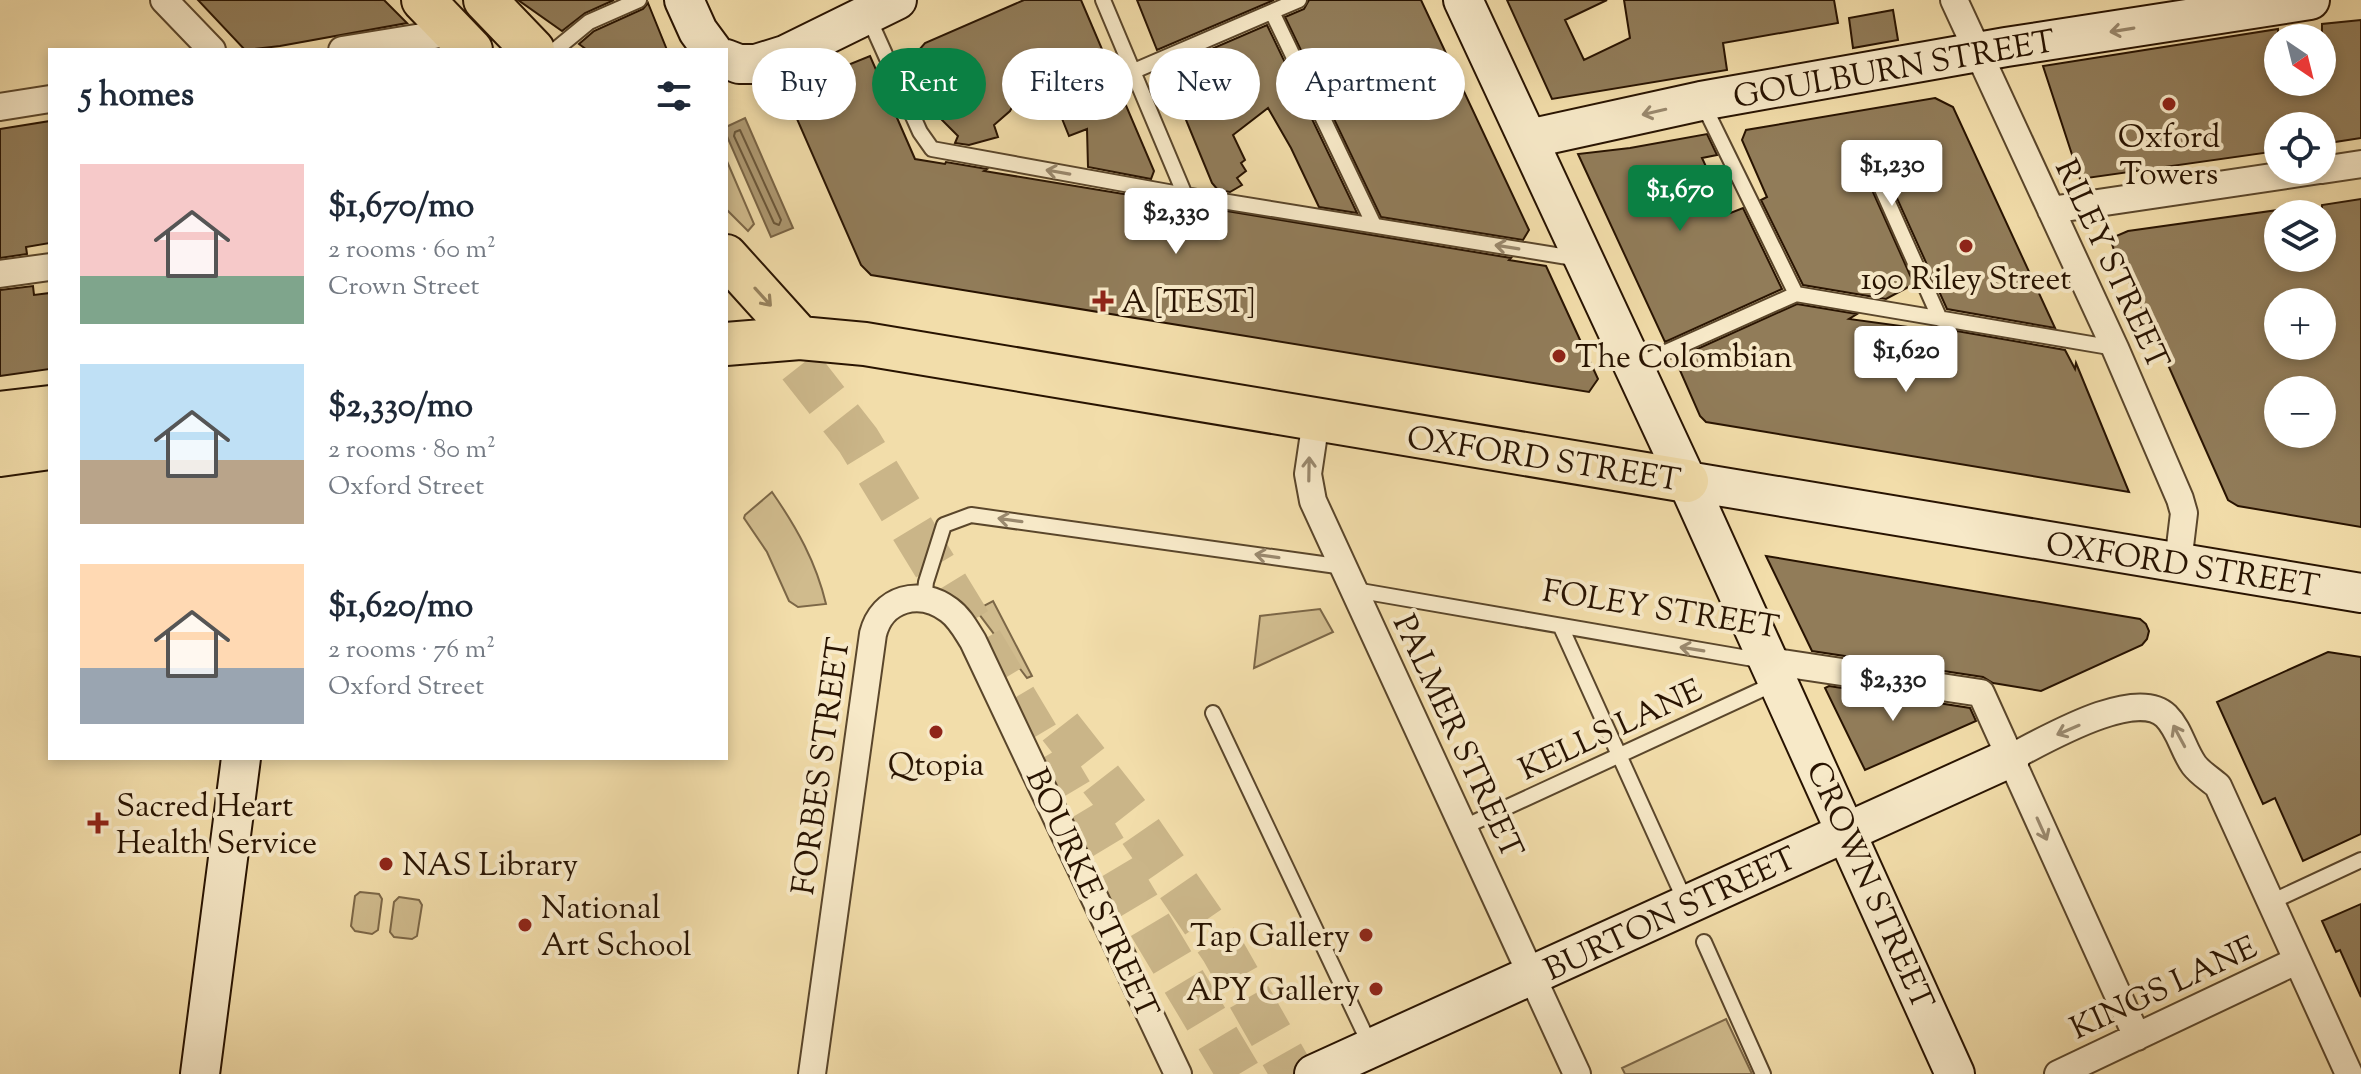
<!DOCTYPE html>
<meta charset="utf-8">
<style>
body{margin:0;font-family:"Sorts Mill Goudy",serif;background:#f6f6f7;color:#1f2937;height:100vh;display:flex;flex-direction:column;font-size:30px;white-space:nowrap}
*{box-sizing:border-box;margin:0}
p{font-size:26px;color:#747a83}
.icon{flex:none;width:44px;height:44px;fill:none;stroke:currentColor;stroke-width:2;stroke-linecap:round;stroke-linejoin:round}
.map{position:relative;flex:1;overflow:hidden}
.details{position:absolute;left:48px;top:48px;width:680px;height:712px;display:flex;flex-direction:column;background:#fff;border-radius:0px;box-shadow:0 4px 12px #0003}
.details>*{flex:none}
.guide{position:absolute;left:752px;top:48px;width:760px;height:72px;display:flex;gap:16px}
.needle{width:52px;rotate:145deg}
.tools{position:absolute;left:2264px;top:24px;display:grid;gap:16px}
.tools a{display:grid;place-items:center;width:72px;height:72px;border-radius:50%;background:#fff;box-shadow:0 4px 12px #0003;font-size:40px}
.price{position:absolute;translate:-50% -68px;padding:0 18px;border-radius:8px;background:#fff;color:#222;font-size:26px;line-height:52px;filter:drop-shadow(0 2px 4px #0008)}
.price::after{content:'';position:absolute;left:50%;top:48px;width:24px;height:18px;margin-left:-12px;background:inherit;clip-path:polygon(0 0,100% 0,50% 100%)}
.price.on{background:#0b8043;color:#fff}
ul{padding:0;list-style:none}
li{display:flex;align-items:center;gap:24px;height:200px;padding:0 32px}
li span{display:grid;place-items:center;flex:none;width:224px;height:160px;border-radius:0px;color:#555}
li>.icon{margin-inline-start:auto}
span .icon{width:96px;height:96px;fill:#fffc;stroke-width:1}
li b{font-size:34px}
h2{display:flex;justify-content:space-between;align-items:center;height:96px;padding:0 32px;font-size:34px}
.pill{padding:0 28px;border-radius:36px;background:#fff;box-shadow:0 4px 12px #0003;font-size:28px;line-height:72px}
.pill.on{background:#0b8043;color:#fff}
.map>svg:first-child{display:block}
.green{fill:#d0bb8d;stroke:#7c6747;stroke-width:2}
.water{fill:#ad9871;stroke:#786344;stroke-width:2}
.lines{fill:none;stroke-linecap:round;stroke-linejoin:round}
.shore{stroke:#6a5639;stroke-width:2}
.building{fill:#917c59;stroke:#281301;stroke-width:2;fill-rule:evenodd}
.highway-tunnel{stroke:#cab588;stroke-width:44;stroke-dasharray:44 22;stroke-linecap:butt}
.lane-casing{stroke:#5a462b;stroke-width:18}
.street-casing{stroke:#5a462b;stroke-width:30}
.secondary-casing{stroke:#281301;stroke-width:42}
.primary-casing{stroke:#281301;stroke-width:46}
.lane{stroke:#f7e9c8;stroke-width:14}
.street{stroke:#f7e9c8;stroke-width:26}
.secondary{stroke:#f7e9c8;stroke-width:38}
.primary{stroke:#f2ddaa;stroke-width:42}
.oneway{stroke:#9a896e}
.oneway2{stroke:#97825e}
.poi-dot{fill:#8f2418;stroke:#f7e9c8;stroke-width:3}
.labels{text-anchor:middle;stroke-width:8;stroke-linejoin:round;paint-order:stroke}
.street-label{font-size:32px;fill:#281301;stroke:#f7e9c8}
.poi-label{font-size:32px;fill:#281301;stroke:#f7e9c8;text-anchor:start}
</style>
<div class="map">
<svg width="2361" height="1074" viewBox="0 0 2361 1074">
<rect width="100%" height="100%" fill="#f2ddaa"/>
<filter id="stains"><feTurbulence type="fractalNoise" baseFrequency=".0025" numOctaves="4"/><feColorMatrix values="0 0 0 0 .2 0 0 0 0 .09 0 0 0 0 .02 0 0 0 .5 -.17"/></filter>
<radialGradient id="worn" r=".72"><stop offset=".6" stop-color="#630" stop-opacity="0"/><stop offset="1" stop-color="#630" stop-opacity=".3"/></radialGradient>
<path class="green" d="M726,159L754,224L748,231L726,209Z
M772,492C797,528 816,562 826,604L798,607L789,601L767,552L744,518L745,515Z
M993,601L1032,676L1027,678L976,610Z
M1320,609L1333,632L1254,668L1260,616Z
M360,892L379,894L382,899L378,930L372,934L355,931L351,926L355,896Z
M399,897L419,900L422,905L417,936L412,939L394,937L390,932L394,902Z
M1726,1019L1752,1074H1625L1622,1068Z"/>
<path class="water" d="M745,118L793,228L771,237L726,134V127Z"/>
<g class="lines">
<path class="shore" d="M740,130L781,220L779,225L774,223L734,136L735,132Z"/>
</g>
<path class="building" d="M198,0H384L407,23L280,46L245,50Z
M518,0H614L585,13L562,31Z
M1024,0H1081L1154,171L1151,179L1088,167L1087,129L1069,136L1038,59L1010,111L994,125L998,137L969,145L955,143L958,136L912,90L907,79L919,50L925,43Z
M1137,0H1274L1157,50Z
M1309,0H1421L1529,230L1523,240L1381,217L1285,17L1304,9Z
M1507,0H1607L1565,20L1584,60L1630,38L1624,0H1834L1838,23L1723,43L1727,70L1552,99Z
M648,3L667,50H587L579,44L594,31L643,9Z
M1893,10L1898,40L1853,48L1849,18Z
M2361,20V138L2322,144V126H2278V151L2080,179L2043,66L2278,29V82H2322V24Z
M1267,25L1357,213L1319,207L1291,148L1268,108L1233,135L1245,160L1241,163L1246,171L1237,178L1242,185L1230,192L1218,190L1212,183L1165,69Z
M870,56L915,159L945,164L946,162L987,169L984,171L1511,258L1509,260L1546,266L1598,379L1589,392L871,275L861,265L790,103L796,86Z
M1935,98L1953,107L2055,328L1947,309L1891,185L1884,179L1874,183L1873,192L1914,284L1886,299L1803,285L1761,200L1767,197L1742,140L1746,130Z
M50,121V243L26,247L27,254L0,258V129Z
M1707,134L1717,155L1702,158L1728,214L1743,208L1782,289L1665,342L1578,154L1630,148Z
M2361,199V527L2238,506L2228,500L2157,340L2114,250L2112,244L2114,237L2128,231L2278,210V258H2322V205ZM2278,302H2322V346H2278ZM2278,390H2322V434H2278Z
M33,286L34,295L50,293V369L0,376V290Z
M1797,304L1857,314L1849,319L1952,333L1951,330L2065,350L2075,369L2076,363L2129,492L1706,422L1700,416L1675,359Z
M1766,556L2140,619L2146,624L2149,631L2147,639L2142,645L2041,691L1993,683L1983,677L1812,651Z
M2328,652L2361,657V834L2303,861L2275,798L2263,804L2217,702Z
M1829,686L1970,708L1976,721L1865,770L1825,688Z
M2361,904V997L2340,950L2336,952L2322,921Z"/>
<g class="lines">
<path class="highway-tunnel" d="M759,314L858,440L972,627L1239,1074
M1060,727L1132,819L1222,949L1293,1074"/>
<defs>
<path id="lane" d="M1103,0L1185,195
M1272,12L1374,225
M867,14L920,132L932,149L1185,195L1580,259
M555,50L589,22L639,0
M1134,71L1299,0
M1703,104L1796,294
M1882,189L1940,319
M1635,366L1796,294L2115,348
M1355,590L1765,661
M924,599L926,582L944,525L971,515L1344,567
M1561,627L1687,905
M1213,713L1371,1047
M1464,827L1778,682
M2271,902L2361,860
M1704,942L1763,1074"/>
<path id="street" d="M164,0L212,50
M1954,0L2115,348L2180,499L2184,513L2178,563
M342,50L453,32
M0,107L50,99
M2322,170L2361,164
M2051,210L2320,170
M0,274L50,267
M1316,420L1308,474L1313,501L1577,1074
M1769,661L1981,693L2137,1037
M2010,758C2042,742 2135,686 2166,716C2180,730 2183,750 2194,765C2200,773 2210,779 2218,786L2349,1074
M812,1074L873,634C882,598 920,588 949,610C960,618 966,630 973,641L1178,1074
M2058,1074L2296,961"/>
<path id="secondary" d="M684,0L698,31L712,50
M1463,0L1687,481L1955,1074
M726,59L739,64H756L785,55L897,0
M1528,139L1701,101L2006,47L2310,0
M1687,481L2361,593
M200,1074L241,758
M1314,1074L2010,758"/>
<path id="primary" d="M423,0L471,50
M485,0L533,50
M726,256L800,338
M726,344L800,338L865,344L1687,481
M0,413L50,407
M0,455L50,448"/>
</defs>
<use href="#lane" class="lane-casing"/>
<use href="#street" class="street-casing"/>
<use href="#secondary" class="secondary-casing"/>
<use href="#primary" class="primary-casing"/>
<use href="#lane" class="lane"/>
<use href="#street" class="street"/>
<use href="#secondary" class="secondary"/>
<use href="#primary" class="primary"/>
</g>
<defs><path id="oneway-shaft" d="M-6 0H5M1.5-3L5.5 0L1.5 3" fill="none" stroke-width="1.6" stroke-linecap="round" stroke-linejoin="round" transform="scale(2)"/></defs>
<g class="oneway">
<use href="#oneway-shaft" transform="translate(2122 30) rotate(171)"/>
<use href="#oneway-shaft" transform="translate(1654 112) rotate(167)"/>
<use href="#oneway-shaft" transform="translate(1058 172) rotate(-170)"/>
<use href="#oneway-shaft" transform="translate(1507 247) rotate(-171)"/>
<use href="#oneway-shaft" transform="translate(1309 469) rotate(-89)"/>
<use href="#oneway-shaft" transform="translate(1010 520) rotate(-172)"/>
<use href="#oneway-shaft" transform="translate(1267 556) rotate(-172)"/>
<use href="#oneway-shaft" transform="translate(1692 649) rotate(-171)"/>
<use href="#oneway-shaft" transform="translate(2068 730) rotate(157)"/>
<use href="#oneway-shaft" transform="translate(2179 736) rotate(-118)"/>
<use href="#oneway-shaft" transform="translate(2042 829) rotate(66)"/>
</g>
<use class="oneway2" href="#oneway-shaft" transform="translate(763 297) rotate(48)"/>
<g class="poi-dot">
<circle cx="2169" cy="104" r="8"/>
<circle cx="1966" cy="246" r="8"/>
<path d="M1099 289h8v8h8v8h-8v8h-8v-8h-8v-8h8z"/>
<circle cx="1559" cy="356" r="8"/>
<circle cx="936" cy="732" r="8"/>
<path d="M94 811h8v8h8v8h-8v8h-8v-8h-8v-8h8z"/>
<circle cx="386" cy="864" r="8"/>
<circle cx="525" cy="925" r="8"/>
<circle cx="1366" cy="935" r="8"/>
<circle cx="1376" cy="989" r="8"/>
</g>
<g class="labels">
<g class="street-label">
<text transform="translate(1894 68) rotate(-10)" y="11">GOULBURN STREET</text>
<text transform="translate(2113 264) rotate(65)" y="11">RILEY STREET</text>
<text transform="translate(1544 458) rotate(9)" y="11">OXFORD STREET</text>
<text transform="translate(2183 564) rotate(9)" y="11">OXFORD STREET</text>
<text transform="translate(1661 608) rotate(9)" y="11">FOLEY STREET</text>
<text transform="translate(1610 729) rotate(-25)" y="11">KELLS LANE</text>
<text transform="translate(1459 736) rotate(65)" y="11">PALMER STREET</text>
<text transform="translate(820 766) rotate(-82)" y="11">FORBES STREET</text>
<text transform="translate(1871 885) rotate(66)" y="11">CROWN STREET</text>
<text transform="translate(1093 893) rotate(65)" y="11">BOURKE STREET</text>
<text transform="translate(1670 913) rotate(-25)" y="11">BURTON STREET</text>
<text transform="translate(2163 987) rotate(-25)" y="11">KINGS LANE</text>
</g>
<g class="poi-label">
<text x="2169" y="147" text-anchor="middle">Oxford<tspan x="2169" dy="37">Towers</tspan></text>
<text x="1966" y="289" text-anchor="middle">190 Riley Street</text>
<text x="1121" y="312">A [TEST]</text>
<text x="1575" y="367">The Colombian</text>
<text x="936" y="775" text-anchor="middle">Qtopia</text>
<text x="116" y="816">Sacred Heart<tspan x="116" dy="37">Health Service</tspan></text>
<text x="402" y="875">NAS Library</text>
<text x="541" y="918">National<tspan x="541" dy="37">Art School</tspan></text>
<text x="1350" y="946" text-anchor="end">Tap Gallery</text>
<text x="1360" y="1000" text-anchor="end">APY Gallery</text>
</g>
</g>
<rect width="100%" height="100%" filter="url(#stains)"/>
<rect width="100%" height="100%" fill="url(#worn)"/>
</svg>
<div class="tools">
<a><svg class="needle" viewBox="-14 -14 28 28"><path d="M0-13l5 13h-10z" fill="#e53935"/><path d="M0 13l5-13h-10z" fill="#747a83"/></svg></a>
<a><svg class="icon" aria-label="locate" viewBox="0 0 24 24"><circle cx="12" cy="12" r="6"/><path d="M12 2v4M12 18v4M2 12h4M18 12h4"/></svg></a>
<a><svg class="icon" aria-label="layers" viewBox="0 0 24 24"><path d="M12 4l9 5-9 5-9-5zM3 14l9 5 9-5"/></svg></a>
<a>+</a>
<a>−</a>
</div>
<b class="price" style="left:1892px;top:208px">$1,230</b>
<b class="price on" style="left:1680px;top:233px">$1,670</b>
<b class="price" style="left:1176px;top:256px">$2,330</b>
<b class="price" style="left:1906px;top:394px">$1,620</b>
<b class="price" style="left:1893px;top:723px">$2,330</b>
<div class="guide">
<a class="pill">Buy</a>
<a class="pill on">Rent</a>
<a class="pill">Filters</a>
<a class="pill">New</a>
<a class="pill">Apartment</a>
</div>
<section class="details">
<h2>5 homes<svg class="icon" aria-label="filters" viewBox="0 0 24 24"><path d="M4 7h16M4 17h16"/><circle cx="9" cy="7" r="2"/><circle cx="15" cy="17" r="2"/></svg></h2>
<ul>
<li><span style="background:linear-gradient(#f6c9c9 70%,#7fa58c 0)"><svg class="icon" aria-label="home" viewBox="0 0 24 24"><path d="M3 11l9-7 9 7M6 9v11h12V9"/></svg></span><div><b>$1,670/mo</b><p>2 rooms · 60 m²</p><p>Crown Street</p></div></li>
<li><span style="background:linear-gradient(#bfe0f5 60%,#b9a48a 0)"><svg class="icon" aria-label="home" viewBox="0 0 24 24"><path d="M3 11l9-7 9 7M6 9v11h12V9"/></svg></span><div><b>$2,330/mo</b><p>2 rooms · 80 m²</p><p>Oxford Street</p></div></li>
<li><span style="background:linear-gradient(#ffd9b3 65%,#9aa5b1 0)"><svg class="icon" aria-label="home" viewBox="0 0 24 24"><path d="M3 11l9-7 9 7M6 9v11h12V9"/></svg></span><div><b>$1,620/mo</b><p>2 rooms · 76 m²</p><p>Oxford Street</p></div></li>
</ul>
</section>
</div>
